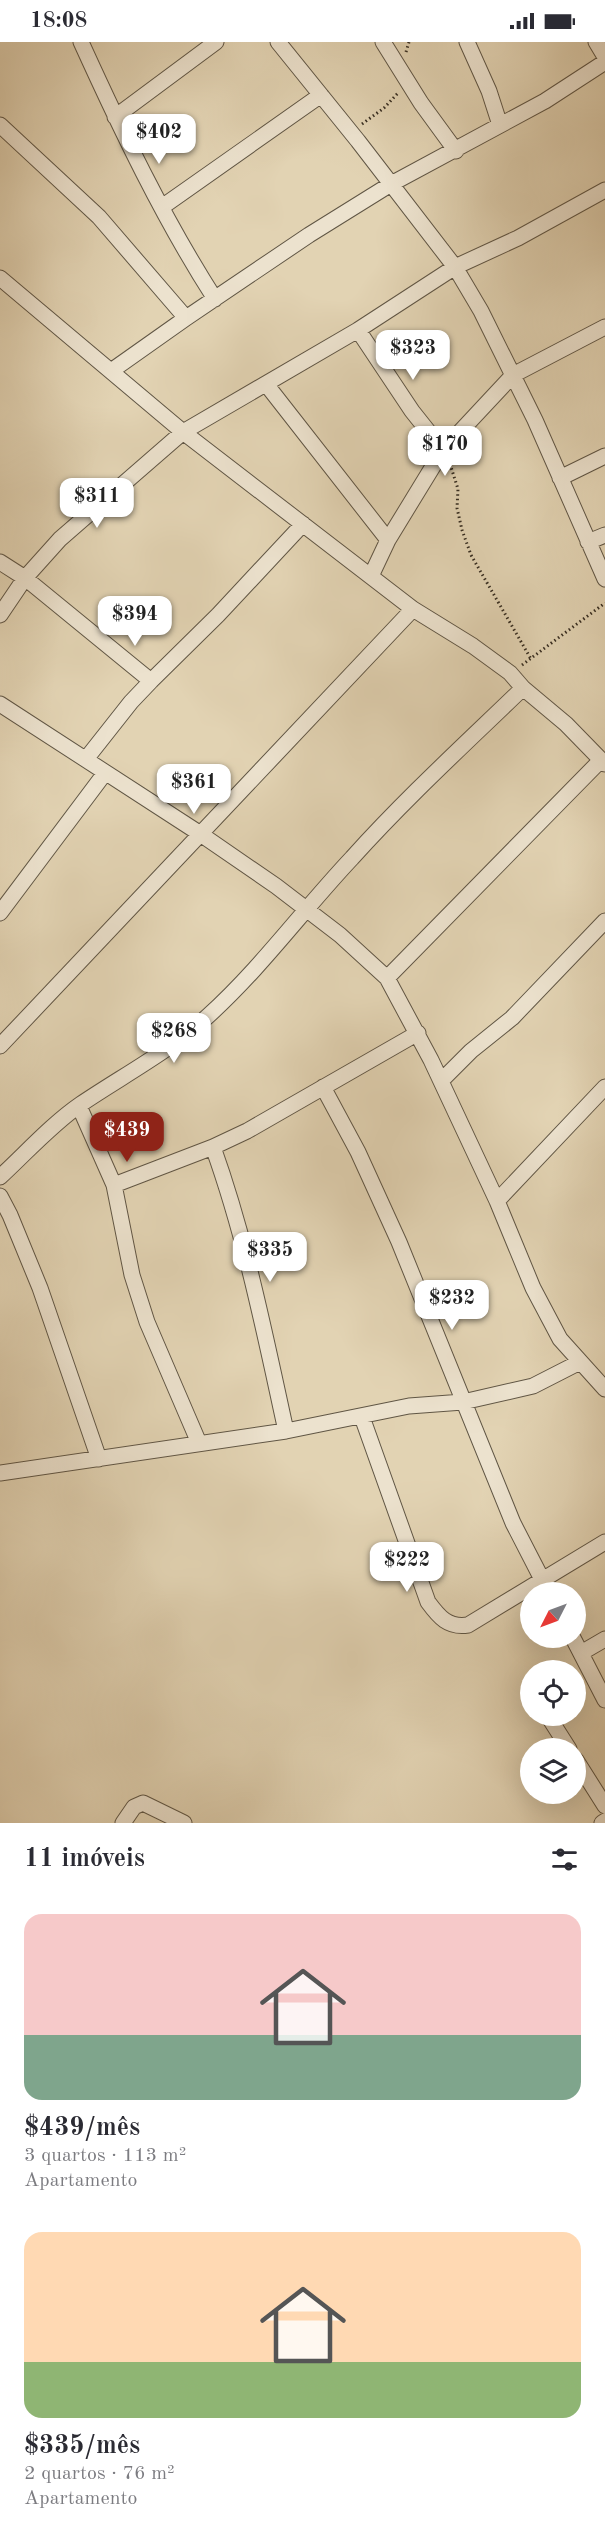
<!DOCTYPE html>
<html lang="pt">
<meta charset="utf-8">
<style>
body{margin:0;font-family:"Old Standard TT",serif;background:#f2f2f3;color:#2b2b33;height:100vh;display:flex;flex-direction:column;font-size:22px;white-space:nowrap}
*{box-sizing:border-box;margin:0}
p{font-size:20px;color:#7c7c81}
.icon{flex:none;width:33px;height:33px;fill:none;stroke:currentColor;stroke-width:2;stroke-linecap:round;stroke-linejoin:round}
.map{position:relative;height:1781px;overflow:hidden}
.panel{display:flex;flex-direction:column;background:#fff;flex:1}
.panel>*{flex:none}
.needle{width:39px;rotate:228deg}
.fabs{position:absolute;left:520px;top:1540px;display:grid;gap:12px}
.fabs a{display:grid;place-items:center;width:66px;height:66px;border-radius:50%;background:#fff;box-shadow:0 6px 24px #0002;font-size:30px}
.price{position:absolute;translate:-50% -51px;padding:0 14px;border-radius:12px;background:#fff;color:#222;font-size:20px;line-height:39px;filter:drop-shadow(0 2px 3px #0008)}
.price::after{content:'';position:absolute;left:50%;top:36px;width:18px;height:14px;margin-left:-9px;background:inherit;clip-path:polygon(0 0,100% 0,50% 100%)}
.price.on{background:#8f2418;color:#fff}
ul{padding:0;list-style:none}
li{display:grid;align-content:center;gap:12px;height:318px;padding:0 24px}
li span{display:grid;place-items:center;height:186px;border-radius:18px;color:#555}
li>.icon{margin-inline-start:auto}
span .icon{width:108px;height:108px;fill:#fffc;stroke-width:1}
li b{font-size:26px}
h2{display:flex;justify-content:space-between;align-items:center;height:72px;padding:0 24px;font-size:26px}
.status{display:flex;justify-content:space-between;align-items:center;height:42px;padding:0 30px;background:#fff;direction:ltr}
.status svg{height:16px;fill:currentColor}
.map>svg:first-child{display:block}
.lines{fill:none;stroke-linecap:round;stroke-linejoin:round}
.minor-casing{stroke:#605645;stroke-width:17}
.path{stroke:#352c20;stroke-width:3;stroke-dasharray:1.5 3;stroke-linecap:butt}
.minor{stroke:#ece2ce;stroke-width:15}
</style>
<div class="status"><b>18:08</b><svg viewBox="0 0 49 12"><path d="M0 12V9h3v3zM5 12V6h3v6zM10 12V3h3v9zM15 12V0h3v12zM26 1h20v11H26zM47 4h2v5h-2z"/></svg></div>
<div class="map">
<svg width="605" height="1781" viewBox="0 0 605 1781">
<rect width="100%" height="100%" fill="#e2d3b3"/>
<filter id="stains"><feTurbulence type="fractalNoise" baseFrequency=".00333" numOctaves="4"/><feColorMatrix values="0 0 0 0 .2 0 0 0 0 .09 0 0 0 0 .02 0 0 0 .5 -.17"/></filter>
<radialGradient id="worn" r=".72"><stop offset=".6" stop-color="#630" stop-opacity="0"/><stop offset="1" stop-color="#630" stop-opacity=".3"/></radialGradient>
<g class="lines">
<defs>
<path id="minor" d="M81,0C121,88 163,176 215,257
M278,0L358,99L455,225L481,269L535,378L605,537
M383,0L421,61L456,109
M467,0L489,49L500,83
M596,0L605,15
M115,75L216,0
M0,83L99,175L186,276
M162,165L321,53
M0,236L183,390L413,567L473,604L510,631L523,646L566,682L605,722
M358,288L412,369L443,408
M111,329L186,276L309,193L391,142L545,59L605,20
M266,342L388,498
M560,436L605,414
M588,500L605,493
M0,520L25,536L151,639L131,660L86,717
M371,534L388,498L443,408L513,333L605,285
M0,573L25,536L60,497L183,390L358,288L455,225L518,196L605,148
M151,639L218,573L303,482
M0,662L199,791L276,844L340,893L387,936L431,1018L497,1159L533,1246L560,1297L605,1347
M0,871L105,731
M387,936L601,718
M0,1004L413,567
M441,1039L471,1009L512,976L605,879
M323,1045L358,1110L399,1200L513,1481L549,1551
M79,1064L114,1143
M213,1105C246,1197 265,1293 286,1389
M0,1135C26,1111 52,1082 81,1062C124,1033 170,1009 208,974C261,926 303,868 352,816C406,756 465,702 523,646
M0,1154L10,1173L40,1246L99,1417
M497,1159L605,1045
M362,1375L428,1560C439,1575 448,1586 468,1583L605,1500
M199,1401L147,1280L132,1233L114,1143L213,1105L247,1089L418,991
M0,1431L286,1389L409,1364L463,1360L533,1344L580,1320
M573,1596L605,1658
M581,1611L605,1597
M548,1674L569,1707
M576,1718L605,1764
M123,1781L134,1765L143,1761L184,1781
M602,1781L605,1779"/>
</defs>
<use href="#minor" class="minor-casing"/>
<path class="path" d="M406,10L409,0
M362,82L384,66L398,51
M450,422L458,447L457,466L462,488L471,513L531,617
M522,623L605,561"/>
<use href="#minor" class="minor"/>
</g>
<rect width="100%" height="100%" filter="url(#stains)"/>
<rect width="100%" height="100%" fill="url(#worn)"/>
</svg>
<div class="fabs">
<a><svg class="needle" viewBox="-14 -14 28 28"><path d="M0-13l5 13h-10z" fill="#e53935"/><path d="M0 13l5-13h-10z" fill="#7c7c81"/></svg></a>
<a><svg class="icon" aria-label="locate" viewBox="0 0 24 24"><circle cx="12" cy="12" r="6"/><path d="M12 2v4M12 18v4M2 12h4M18 12h4"/></svg></a>
<a><svg class="icon" aria-label="layers" viewBox="0 0 24 24"><path d="M12 4l9 5-9 5-9-5zM3 14l9 5 9-5"/></svg></a>
</div>
<b class="price" style="left:159px;top:123px">$402</b>
<b class="price" style="left:413px;top:339px">$323</b>
<b class="price" style="left:445px;top:435px">$170</b>
<b class="price" style="left:97px;top:487px">$311</b>
<b class="price" style="left:135px;top:605px">$394</b>
<b class="price" style="left:194px;top:773px">$361</b>
<b class="price" style="left:174px;top:1022px">$268</b>
<b class="price on" style="left:127px;top:1121px">$439</b>
<b class="price" style="left:270px;top:1241px">$335</b>
<b class="price" style="left:452px;top:1289px">$232</b>
<b class="price" style="left:407px;top:1551px">$222</b>
</div>
<section class="panel">
<h2>11 imóveis<svg class="icon" aria-label="filters" viewBox="0 0 24 24"><path d="M4 7h16M4 17h16"/><circle cx="9" cy="7" r="2"/><circle cx="15" cy="17" r="2"/></svg></h2>
<ul>
<li><span style="background:linear-gradient(#f6c9c9 65%,#7fa58c 0)"><svg class="icon" aria-label="home" viewBox="0 0 24 24"><path d="M3 11l9-7 9 7M6 9v11h12V9"/></svg></span><div><b>$439/mês</b><p>3 quartos · 113 m²</p><p>Apartamento</p></div></li>
<li><span style="background:linear-gradient(#ffd9b3 70%,#8fb573 0)"><svg class="icon" aria-label="home" viewBox="0 0 24 24"><path d="M3 11l9-7 9 7M6 9v11h12V9"/></svg></span><div><b>$335/mês</b><p>2 quartos · 76 m²</p><p>Apartamento</p></div></li>
</ul>
</section>
